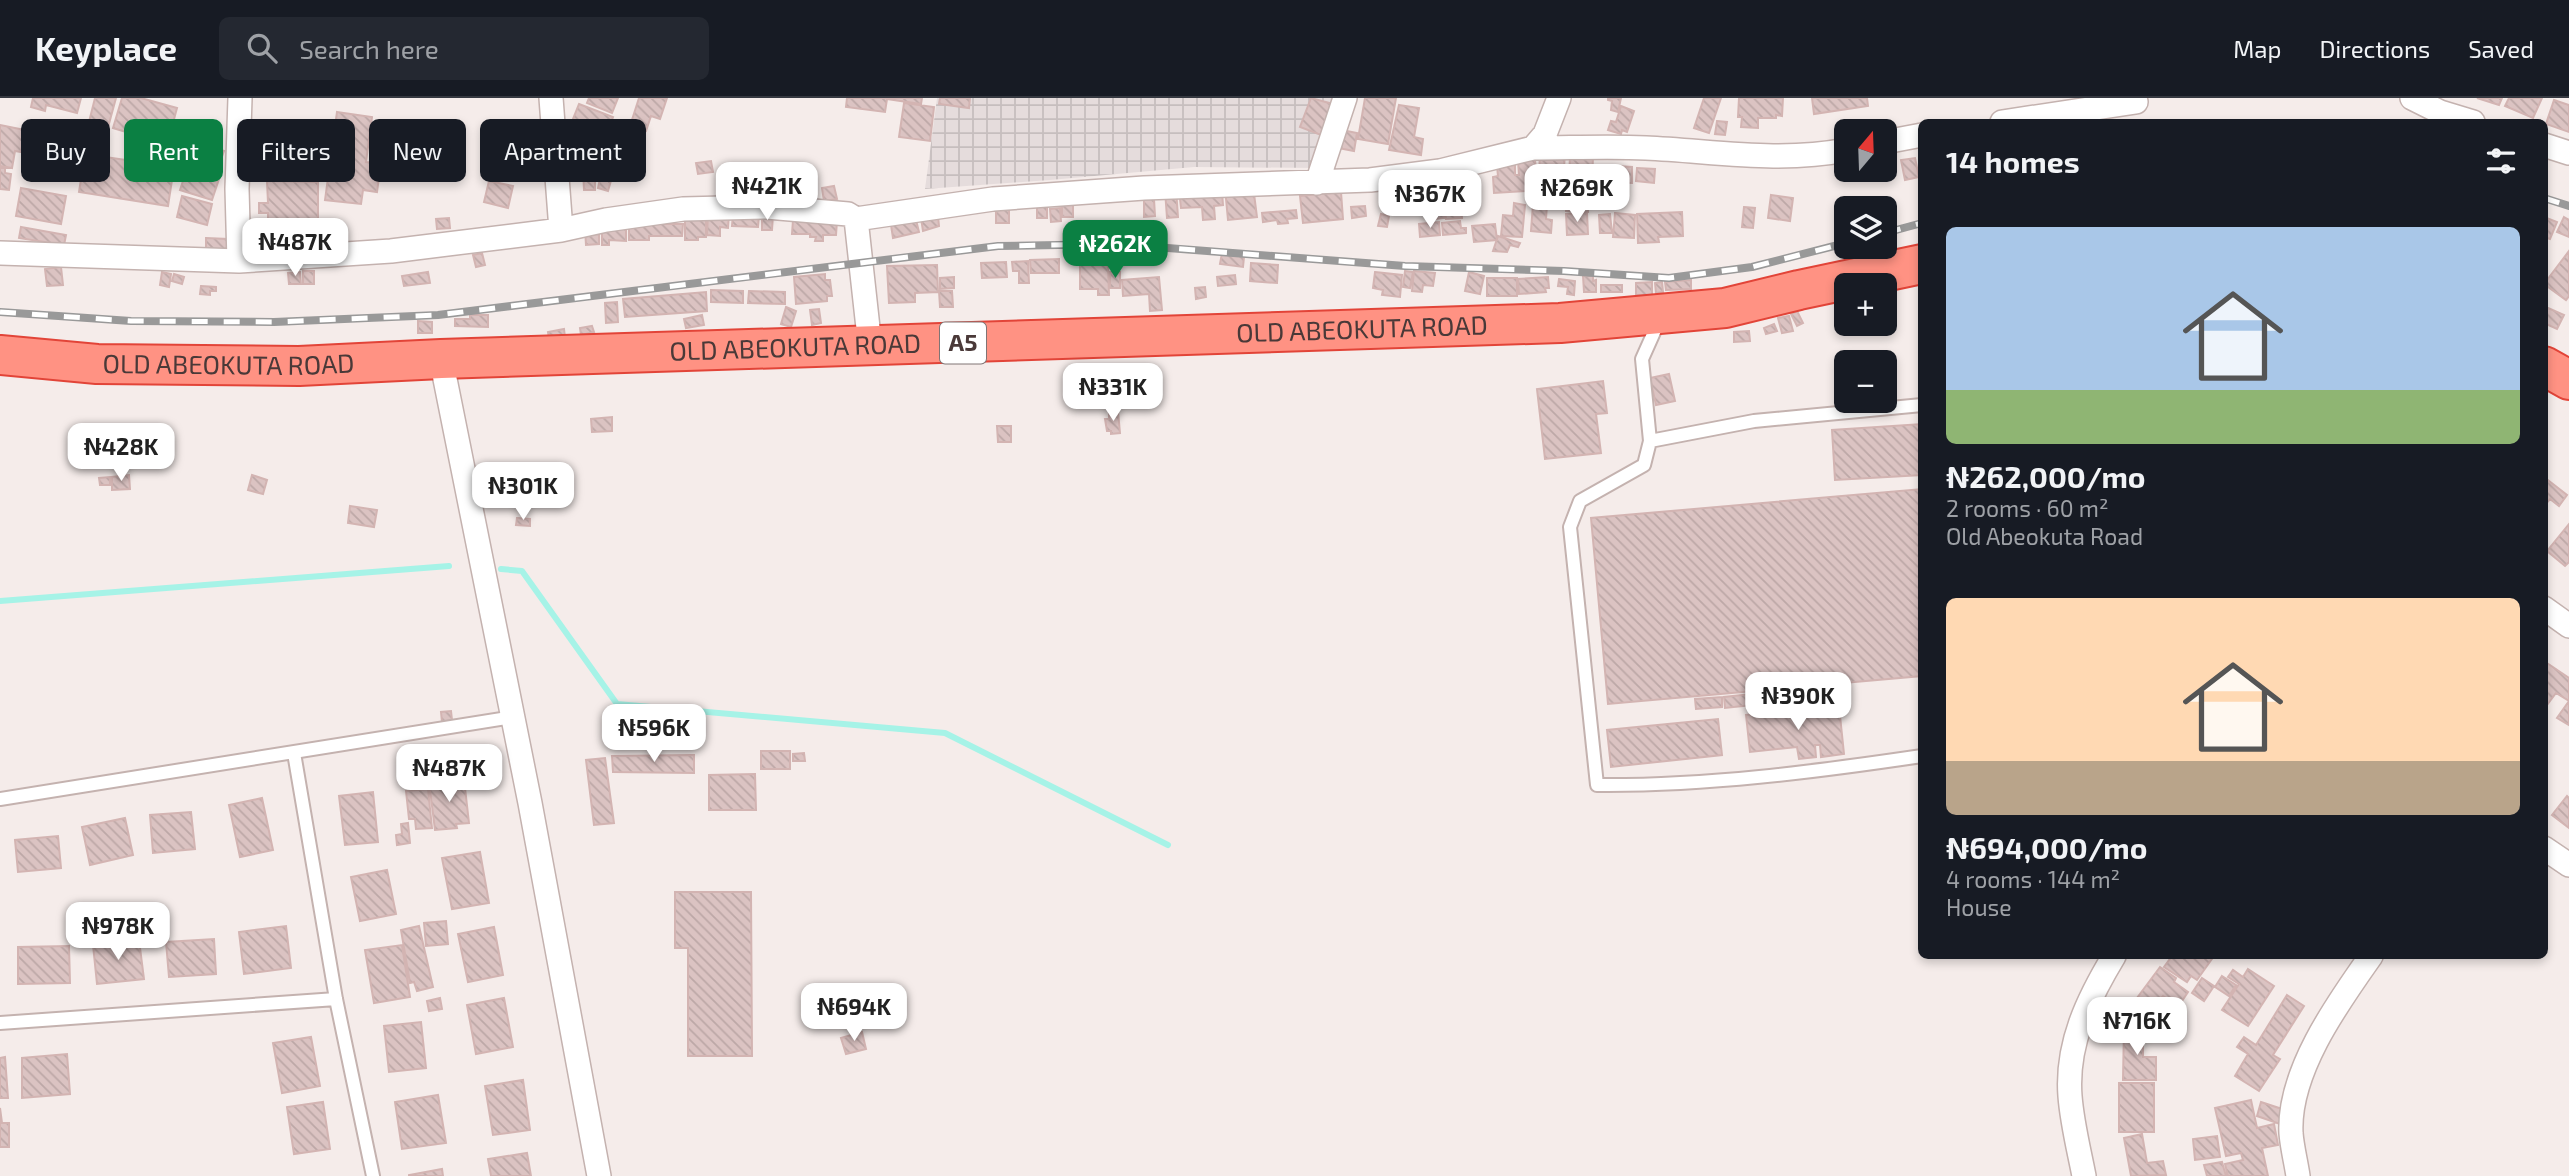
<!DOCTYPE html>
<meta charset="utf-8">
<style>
body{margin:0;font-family:"Exo 2",sans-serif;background:#242831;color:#f1f3f6;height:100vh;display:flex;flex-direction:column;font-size:26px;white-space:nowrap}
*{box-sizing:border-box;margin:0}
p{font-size:23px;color:#9ea1a6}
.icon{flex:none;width:38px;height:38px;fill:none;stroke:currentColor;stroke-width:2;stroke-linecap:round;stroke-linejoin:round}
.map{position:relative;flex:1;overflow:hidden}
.side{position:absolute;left:1918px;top:21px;width:630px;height:840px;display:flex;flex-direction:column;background:#171b24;border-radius:10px;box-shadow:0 4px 10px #0003}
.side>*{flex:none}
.banner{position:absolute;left:21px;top:21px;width:665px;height:63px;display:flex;gap:14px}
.needle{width:46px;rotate:19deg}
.buttons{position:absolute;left:1834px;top:21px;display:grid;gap:14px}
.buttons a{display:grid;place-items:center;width:63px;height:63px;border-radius:10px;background:#171b24;box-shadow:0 4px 10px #0003;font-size:35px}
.price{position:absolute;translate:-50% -60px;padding:0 16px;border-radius:14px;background:#fff;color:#222;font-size:23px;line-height:46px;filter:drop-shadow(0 2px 4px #0008)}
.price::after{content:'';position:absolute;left:50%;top:42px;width:21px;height:16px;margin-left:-10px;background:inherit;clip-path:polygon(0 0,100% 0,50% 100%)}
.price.current{background:#0b8043;color:#fff}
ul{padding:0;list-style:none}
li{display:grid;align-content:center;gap:14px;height:371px;padding:0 28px}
li span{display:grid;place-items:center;height:217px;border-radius:10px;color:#555}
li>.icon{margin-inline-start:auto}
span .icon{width:126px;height:126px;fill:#fffc;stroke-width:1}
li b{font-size:30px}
h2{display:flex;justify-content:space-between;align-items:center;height:84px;padding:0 28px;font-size:30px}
.tag{padding:0 24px;border-radius:10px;background:#171b24;box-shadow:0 4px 10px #0003;font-size:24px;line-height:63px}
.tag.current{background:#0b8043;color:#fff}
header{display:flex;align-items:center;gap:42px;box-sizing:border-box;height:98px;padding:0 35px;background:#171b24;border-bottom:2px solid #363941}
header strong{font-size:33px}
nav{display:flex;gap:38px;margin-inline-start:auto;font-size:24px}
.search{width:490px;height:63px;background:#242831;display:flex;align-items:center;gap:18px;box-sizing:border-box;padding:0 24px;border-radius:10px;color:#9ea1a6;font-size:26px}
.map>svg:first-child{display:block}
.industrial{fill:url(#industrial-grid)}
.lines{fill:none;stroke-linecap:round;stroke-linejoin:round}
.stream{stroke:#a6f3e7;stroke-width:6}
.building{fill:url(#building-back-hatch);stroke:#d3b4b2;stroke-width:2}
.service-casing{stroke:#c4b2af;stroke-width:16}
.minor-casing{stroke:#c4b2af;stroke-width:26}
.trunk-casing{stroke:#e24438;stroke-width:42}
.service{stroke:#fff;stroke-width:12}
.minor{stroke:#fff;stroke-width:23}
.trunk{stroke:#ff9283;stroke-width:38}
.rail-casing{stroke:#999;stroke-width:8}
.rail{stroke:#fff;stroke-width:5;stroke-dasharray:16;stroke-linecap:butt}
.labels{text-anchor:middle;stroke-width:6;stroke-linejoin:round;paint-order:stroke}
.shield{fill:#fff;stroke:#807474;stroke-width:2}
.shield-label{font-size:24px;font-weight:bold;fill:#4a3938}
.street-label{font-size:26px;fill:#4a3938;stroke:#fff}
</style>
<header>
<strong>Keyplace</strong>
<div class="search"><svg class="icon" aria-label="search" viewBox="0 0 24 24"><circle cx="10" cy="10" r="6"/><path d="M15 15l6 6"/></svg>Search here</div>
<nav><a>Map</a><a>Directions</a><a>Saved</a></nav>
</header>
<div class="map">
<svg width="2569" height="1078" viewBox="0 0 2569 1078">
<defs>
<pattern id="industrial-grid" width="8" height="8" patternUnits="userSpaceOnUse" patternTransform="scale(1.75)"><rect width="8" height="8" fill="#e5dcdc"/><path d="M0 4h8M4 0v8" fill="none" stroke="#c6bebe"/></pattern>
<pattern id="building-back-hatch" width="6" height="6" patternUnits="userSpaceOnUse" patternTransform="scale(1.75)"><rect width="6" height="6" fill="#dbc3c2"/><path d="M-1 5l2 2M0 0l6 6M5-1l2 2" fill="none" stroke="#bda8a7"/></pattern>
</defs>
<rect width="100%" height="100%" fill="#f5ecea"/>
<path class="industrial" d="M937,0H1340L1318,70L1194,69L1050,82L925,91Z"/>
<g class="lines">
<path class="stream" d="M501,471L522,473L617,606L945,635L1168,747
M0,503L449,468"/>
</g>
<path class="building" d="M33,0H81L77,15L46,7L45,13L31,9Z
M95,0H116L107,33L88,28Z
M122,0H141L177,10L169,40L148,33L146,40L113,30Z
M589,0H618L612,15L587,5Z
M639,0H667L660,21L651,18L646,33L630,28Z
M847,0H922L921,6L887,1L885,14L846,9Z
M940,0H970L969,10L939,6Z
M1311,0L1333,6L1321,37L1300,29Z
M1365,0H1396L1388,46L1358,41Z
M1608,0H1621L1618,14L1611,12L1612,3L1608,2Z
M1704,0H1721L1709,35L1694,30Z
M1739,0H1783L1782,18L1776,17V20H1758V30L1741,29L1742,19H1738Z
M1812,0H1867L1868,8L1814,16Z
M2477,0H2502L2499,7Z
M2509,0H2542L2533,20L2505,8Z
M2554,2L2569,7V34L2546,26Z
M904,5L934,9L930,43L899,39Z
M579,6L613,19L605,40L576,29L578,23L573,21Z
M1399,7L1419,10L1414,39L1423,41L1421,57L1389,52Z
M1621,8L1634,13L1627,34L1622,32L1621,36L1608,32L1611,23L1616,24Z
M337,14L372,19L366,64L381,65L377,94L363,92L361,106L325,102Z
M1717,23L1727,24L1725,37L1715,36Z
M0,27L25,32L21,54L15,53L12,70L0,68Z
M276,27L323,33L317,74L271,67Z
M48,31L85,39L76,80L44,73L45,69L40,68Z
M1342,32L1357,35L1354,53L1338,50Z
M576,33L600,42L593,61L583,57L585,51L571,46Z
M28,35L35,37L31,50L24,48Z
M405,36L421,38L419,52L403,50Z
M192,43L224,53L218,70L187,61Z
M602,48L619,49V62L602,60Z
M1540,54L1565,55L1563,85L1549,84V79L1539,78Z
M85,56L174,69L168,108L79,94Z
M1570,56L1593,57L1592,93L1574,92V86L1569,85Z
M1915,60L1919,79L1905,82L1901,62Z
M1535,62L1537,80L1526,81V93L1494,95L1493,79L1498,78L1497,68L1515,67V77H1519L1518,63Z
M600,63H616V75H600Z
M711,63L713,74L698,76L696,65Z
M1602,67L1632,69V85L1601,84Z
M0,70H5V75L11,76L9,92L0,91Z
M595,70V92H584L583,71Z
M1637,70L1655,71L1654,85L1636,83Z
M187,71L219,81L212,102L180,92Z
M601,76L612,79L608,93L598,90Z
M267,83L318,84V132H268V115H259V105H268Z
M489,83L513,88L508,110L484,104Z
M1550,86L1564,87L1563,104L1533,103L1534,92L1549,93Z
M834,88L837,101L824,103L822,90Z
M1253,88L1257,119L1228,122L1225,90Z
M21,90L66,98L61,126L16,118Z
M1176,91L1178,119L1167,120L1165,92Z
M1179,92L1222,94L1223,107L1214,108L1215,121L1203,122L1202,109L1181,110Z
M1571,93L1589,94L1588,114L1566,113L1567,106H1570Z
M1341,94L1343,121L1303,125L1300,98Z
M1771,97L1793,100L1790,123L1768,120Z
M182,98L212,106L207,127L177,119Z
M1460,98L1462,120L1446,121L1444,99Z
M1062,101H1073V119H1062Z
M1144,101H1154L1155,118L1144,119Z
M1037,105L1047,106V120H1037Z
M1514,105L1525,107L1522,139L1501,138L1503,117L1513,118Z
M1533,106L1547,107L1546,121L1552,122L1551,135L1531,133Z
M996,108H1009V125H996Z
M1365,108L1366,118L1352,120L1351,109Z
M1442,108L1444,120L1427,122L1426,109Z
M1744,109L1755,110L1753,130L1742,129Z
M1060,110L1061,123L1051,124L1050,111Z
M1296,112L1297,120L1287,121L1288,125L1278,126L1277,122L1263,124L1262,115Z
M706,113V139H698V142H685V120Z
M1682,114L1683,138L1658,139L1659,144L1638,145L1637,116Z
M708,115L729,116L728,130L720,129V138L707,137Z
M1587,115L1588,136L1567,137L1566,116Z
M1615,115L1635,117L1634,140L1613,139Z
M733,116H759L758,129L732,128Z
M1381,116L1389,118L1387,129L1378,128Z
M1610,116L1612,135H1600L1599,117Z
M762,117H773L772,132H762Z
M938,118L939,128L923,133L921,120Z
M2544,119L2557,124L2550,141L2544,139Z
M2564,119L2569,122V139L2557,134Z
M449,120L450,130L437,131L436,121Z
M793,122L837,123L836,137H823V143H815L816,139H810V136H792Z
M916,122L919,134L893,140L891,127Z
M1460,123L1461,130H1466V135L1443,137L1442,125Z
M1439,124L1440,137L1420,139L1419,126Z
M629,126H683L682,138H649V142H629Z
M1495,126L1497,142L1474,144L1472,128Z
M602,127H626V143L609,142V147H602Z
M21,129L66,137L64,147L19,140Z
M585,131H599V146L586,147Z
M1498,138L1520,145L1518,149L1510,147L1507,154L1493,153Z
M206,140L228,141V151H206Z
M2569,153V198L2566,202L2544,186Z
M482,155L485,167L476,169L473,157Z
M1222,155L1244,159L1243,169L1220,166Z
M1059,161V175H1031L1030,162Z
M1028,163L1029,185H1019V173H1013L1012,164Z
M1006,164L1007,179L982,180L981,165Z
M1251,165L1278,167L1277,185L1250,183Z
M937,167L938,194L915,195V204L889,205L887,168Z
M1080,167H1108L1109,197H1098V191H1080Z
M61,169L63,187L47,188L45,171Z
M303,173H314V186H303Z
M1405,173L1413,174L1410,190L1403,189Z
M1414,173L1435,175L1433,188L1423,187L1422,194L1412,193Z
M162,174L171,176L169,189L160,187Z
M300,174L301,186H289L288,175Z
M428,174L430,185L404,188L402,178Z
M1110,174H1120V190H1110Z
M1375,174L1402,177L1400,199L1382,197L1383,192L1373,190Z
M1469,174L1484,178L1480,196L1465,193Z
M174,176L184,179L182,186L172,183Z
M825,176V182H830L832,198H827V203L796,206L794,179Z
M1235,177L1236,186L1218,188L1217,179Z
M1583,178H1593V183L1596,182V194H1584Z
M954,179V190L940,191V180Z
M1159,179L1162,212L1150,213L1149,196L1123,198L1122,182Z
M1548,179L1549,190H1545L1546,194L1519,196L1518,181Z
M1487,180H1517V198H1487Z
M1559,181L1575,183L1574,197L1567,196L1568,189L1558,188Z
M1691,182V191L1666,192L1665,184Z
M1652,184V197H1636V185Z
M1662,184L1663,194L1656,195L1655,185Z
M1601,187H1622V194H1601Z
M201,188L216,189V193H210V197L200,196Z
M1205,189L1206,199L1196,201L1195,190Z
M711,192L743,193V205L711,204Z
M749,193L785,194V206L748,205Z
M939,193H952L953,209H940Z
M706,194L707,213L625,219L623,201Z
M617,204L618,224L606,225L605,205Z
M786,209L796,213L791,229L781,226Z
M2548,210L2564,217L2557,231L2544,225V217Z
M819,211L821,225L812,227L810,212Z
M1797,213L1803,225L1797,228L1791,216Z
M470,217H488V229L455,228V221H470Z
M702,217L704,227L686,230L684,221Z
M1789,218L1793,233L1782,235L1778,220Z
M418,223L432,224V235H418Z
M1774,226L1777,233L1766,236L1764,230Z
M592,228L594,234L581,237L580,230Z
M564,231L565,239L549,241L548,234Z
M1749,233L1750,243L1734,244V234Z
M1669,276L1675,303L1656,307L1650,280Z
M1603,283L1607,315L1596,316L1601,355L1545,361L1537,291Z
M1118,313L1120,335L1111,336V333H1107L1105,321H1109V314Z
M612,319V333L592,334L591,321Z
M1922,326V377L1835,382L1832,332Z
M997,328H1011V344H998Z
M129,377L130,391L112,392V379Z
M252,377L267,382L263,396L248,392Z
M110,379V387H100L99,380Z
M2544,379L2567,397L2559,408L2550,401L2544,408Z
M1922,391V578L1608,606L1591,420Z
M350,408L377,412L374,429L348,425Z
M517,420L530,421V428L516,427Z
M2569,426V464L2565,468L2547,453Z
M2544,563L2569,580V627L2557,620L2569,603L2556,595L2544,611Z
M1751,596L1752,607L1725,610L1724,599Z
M1722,599V609L1696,611L1695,601Z
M1839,608L1844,656L1821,659L1820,647H1815L1816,659L1799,661L1797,649L1750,654L1746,617Z
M451,613L452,622L442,624L441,614Z
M1718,621L1722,657L1611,669L1607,632Z
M761,653H790V671H761Z
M804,655L805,663H793V656Z
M694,657V675L613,674L612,658Z
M605,660L614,725L594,727L586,662Z
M755,676L756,712H709V677Z
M464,681L469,725L456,726L457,730L435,732L429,684Z
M428,691L432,730L416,731L415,721H409L406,693Z
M373,694L378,744L345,747L339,698Z
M2567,698L2569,700V730L2552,717Z
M262,700L273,752L240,759L229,707Z
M191,714L195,751L153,755L150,717Z
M125,720L133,757L90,767L82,729Z
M408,725L410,745L397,747L396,737L402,736L401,726Z
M58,738L61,770L18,774L15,742Z
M480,754L489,805L452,811L442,760Z
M387,772L396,816L360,823L351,779Z
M675,794H751L752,958H688V850H675Z
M446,823L448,846L426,848L424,825Z
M286,828L291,870L244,876L239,834Z
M419,828L433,889L417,893L414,884L410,885L401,832Z
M494,829L503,877L468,884L458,836Z
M214,841L216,876L169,879L166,844Z
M139,842L144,881L97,886L93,847Z
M402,847L410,899L374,905L365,852Z
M69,848L70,885L18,886V849Z
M2172,858H2214L2197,882L2191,878L2187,884L2164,869Z
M2160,869L2176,880L2174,884L2188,894L2178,909L2163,898L2146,920L2131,908Z
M2248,871L2274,888L2248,928L2222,912L2239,886L2228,879L2233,872L2243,879Z
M2222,878L2236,887L2229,898L2215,889Z
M2202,880L2214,888L2204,903L2192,895Z
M2287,897L2304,908L2273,957L2280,961L2259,993L2235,978L2248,956L2237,949L2244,939L2256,947Z
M440,900L442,911L429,913L427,903Z
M504,900L513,949L476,956L467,907Z
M421,924L426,970L389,974L384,928Z
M2124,928H2143V959H2156V982H2123Z
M862,934L866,951L846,956L841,940Z
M311,939L320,988L282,995L273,945Z
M67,956L70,996L22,1000V960Z
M5,959L8,1000H0V960Z
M523,982L530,1032L493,1037L485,988Z
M2119,985H2154V1034H2119Z
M438,997L446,1045L402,1051L395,1004Z
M2251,1002L2257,1030L2274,1026L2278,1047L2262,1050L2268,1078H2228L2225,1066L2243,1062L2241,1055L2226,1058L2215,1010Z
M323,1004L330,1051L294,1056L287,1009Z
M2261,1004L2285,1012L2280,1026L2257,1018Z
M0,1010L2,1025H9V1049H0Z
M2142,1036L2147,1065L2163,1063L2166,1077L2131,1078L2124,1040Z
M2217,1038L2220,1059L2195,1062L2193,1041Z
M527,1055L531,1078H491L488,1061Z
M2222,1064L2226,1078H2207L2204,1067Z
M442,1071L443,1078H409V1077Z"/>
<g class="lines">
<defs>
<path id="service" d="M1659,223L1642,261L1650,343L1644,367L1580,403L1570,429L1597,687C1705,688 1814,674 1922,658
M1650,343L1754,323L1922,307
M294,655L336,901L373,1078
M0,701L513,619
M0,925L336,901"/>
<path id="minor" d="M551,0L561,132
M2412,0L2440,14L2473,24
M2002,24L2136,4
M1885,44L1922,37
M2544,47L2569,55
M1533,50C1570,50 1609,48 1646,50C1714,53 1779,65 1846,52
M1317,85L1345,0
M856,121L870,248
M0,155L239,163L391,153L561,132L606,122L683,111L767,109L848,116L856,121L993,101L1144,90L1370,82L1440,73L1533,50L1545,36L1559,0
M239,163L237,91L240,0
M441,261L530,705L599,1078
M2544,510L2569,528
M2544,750L2569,767
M2084,1078C2079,1052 2072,1025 2070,998C2066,946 2088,901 2114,858
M2298,1078C2296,1064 2292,1049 2291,1035C2288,974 2337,906 2371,858"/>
<g id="trunk">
<path id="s1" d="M0,257L97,266L299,268L441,261L1560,225L1725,210L1799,192L1922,166"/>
<path d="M2544,268L2569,282"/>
</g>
</defs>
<use href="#service" class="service-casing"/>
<use href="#minor" class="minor-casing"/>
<use href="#trunk" class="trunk-casing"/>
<use href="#service" class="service"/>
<use href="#minor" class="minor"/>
<use href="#trunk" class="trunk"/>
<defs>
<path id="rail" d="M2544,100L2569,108
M1885,135L1922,125
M0,214L131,223L274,224L438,217L998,148L1115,146L1405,168L1564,173L1669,180L1752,169L1846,145"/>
</defs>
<use href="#rail" class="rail-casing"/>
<use href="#rail" class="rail"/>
</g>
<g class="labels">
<rect class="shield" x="940" y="224.5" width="46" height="41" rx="5"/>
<g class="shield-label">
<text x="963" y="253">A5</text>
</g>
<g class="street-label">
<text dy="9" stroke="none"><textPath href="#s1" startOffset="1363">OLD ABEOKUTA ROAD</textPath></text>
<text dy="9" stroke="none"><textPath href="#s1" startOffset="796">OLD ABEOKUTA ROAD</textPath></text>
<text dy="9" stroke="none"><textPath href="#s1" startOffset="229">OLD ABEOKUTA ROAD</textPath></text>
</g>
</g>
</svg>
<div class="buttons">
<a><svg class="needle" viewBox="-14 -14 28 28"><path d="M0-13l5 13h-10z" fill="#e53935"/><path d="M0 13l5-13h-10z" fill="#9ea1a6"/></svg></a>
<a><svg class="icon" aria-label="layers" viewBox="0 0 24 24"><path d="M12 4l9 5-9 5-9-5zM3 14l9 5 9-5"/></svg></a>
<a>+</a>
<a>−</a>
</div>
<b class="price" style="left:767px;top:124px">₦421K</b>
<b class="price" style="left:1577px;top:126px">₦269K</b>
<b class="price" style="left:1430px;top:132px">₦367K</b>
<b class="price" style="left:295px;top:180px">₦487K</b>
<b class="price current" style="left:1115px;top:182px">₦262K</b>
<b class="price" style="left:1113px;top:325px">₦331K</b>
<b class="price" style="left:121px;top:385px">₦428K</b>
<b class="price" style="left:523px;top:424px">₦301K</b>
<b class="price" style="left:1798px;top:634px">₦390K</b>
<b class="price" style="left:654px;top:666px">₦596K</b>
<b class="price" style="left:449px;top:706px">₦487K</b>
<b class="price" style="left:118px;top:864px">₦978K</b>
<b class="price" style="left:854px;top:945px">₦694K</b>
<b class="price" style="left:2137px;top:959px">₦716K</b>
<div class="banner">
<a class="tag">Buy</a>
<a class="tag current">Rent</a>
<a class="tag">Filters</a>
<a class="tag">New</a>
<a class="tag">Apartment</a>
</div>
<section class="side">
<h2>14 homes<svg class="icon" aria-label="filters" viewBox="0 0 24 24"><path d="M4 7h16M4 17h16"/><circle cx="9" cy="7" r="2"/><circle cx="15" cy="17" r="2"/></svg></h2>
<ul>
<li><span style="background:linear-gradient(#a9c7e8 75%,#8fb573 0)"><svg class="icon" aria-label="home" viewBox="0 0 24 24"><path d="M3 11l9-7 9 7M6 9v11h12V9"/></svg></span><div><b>₦262,000/mo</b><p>2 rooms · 60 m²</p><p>Old Abeokuta Road</p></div></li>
<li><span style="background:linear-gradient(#ffd9b3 75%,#b9a48a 0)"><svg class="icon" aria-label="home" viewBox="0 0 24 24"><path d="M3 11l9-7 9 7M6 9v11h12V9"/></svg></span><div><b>₦694,000/mo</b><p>4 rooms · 144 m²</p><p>House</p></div></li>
</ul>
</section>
</div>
